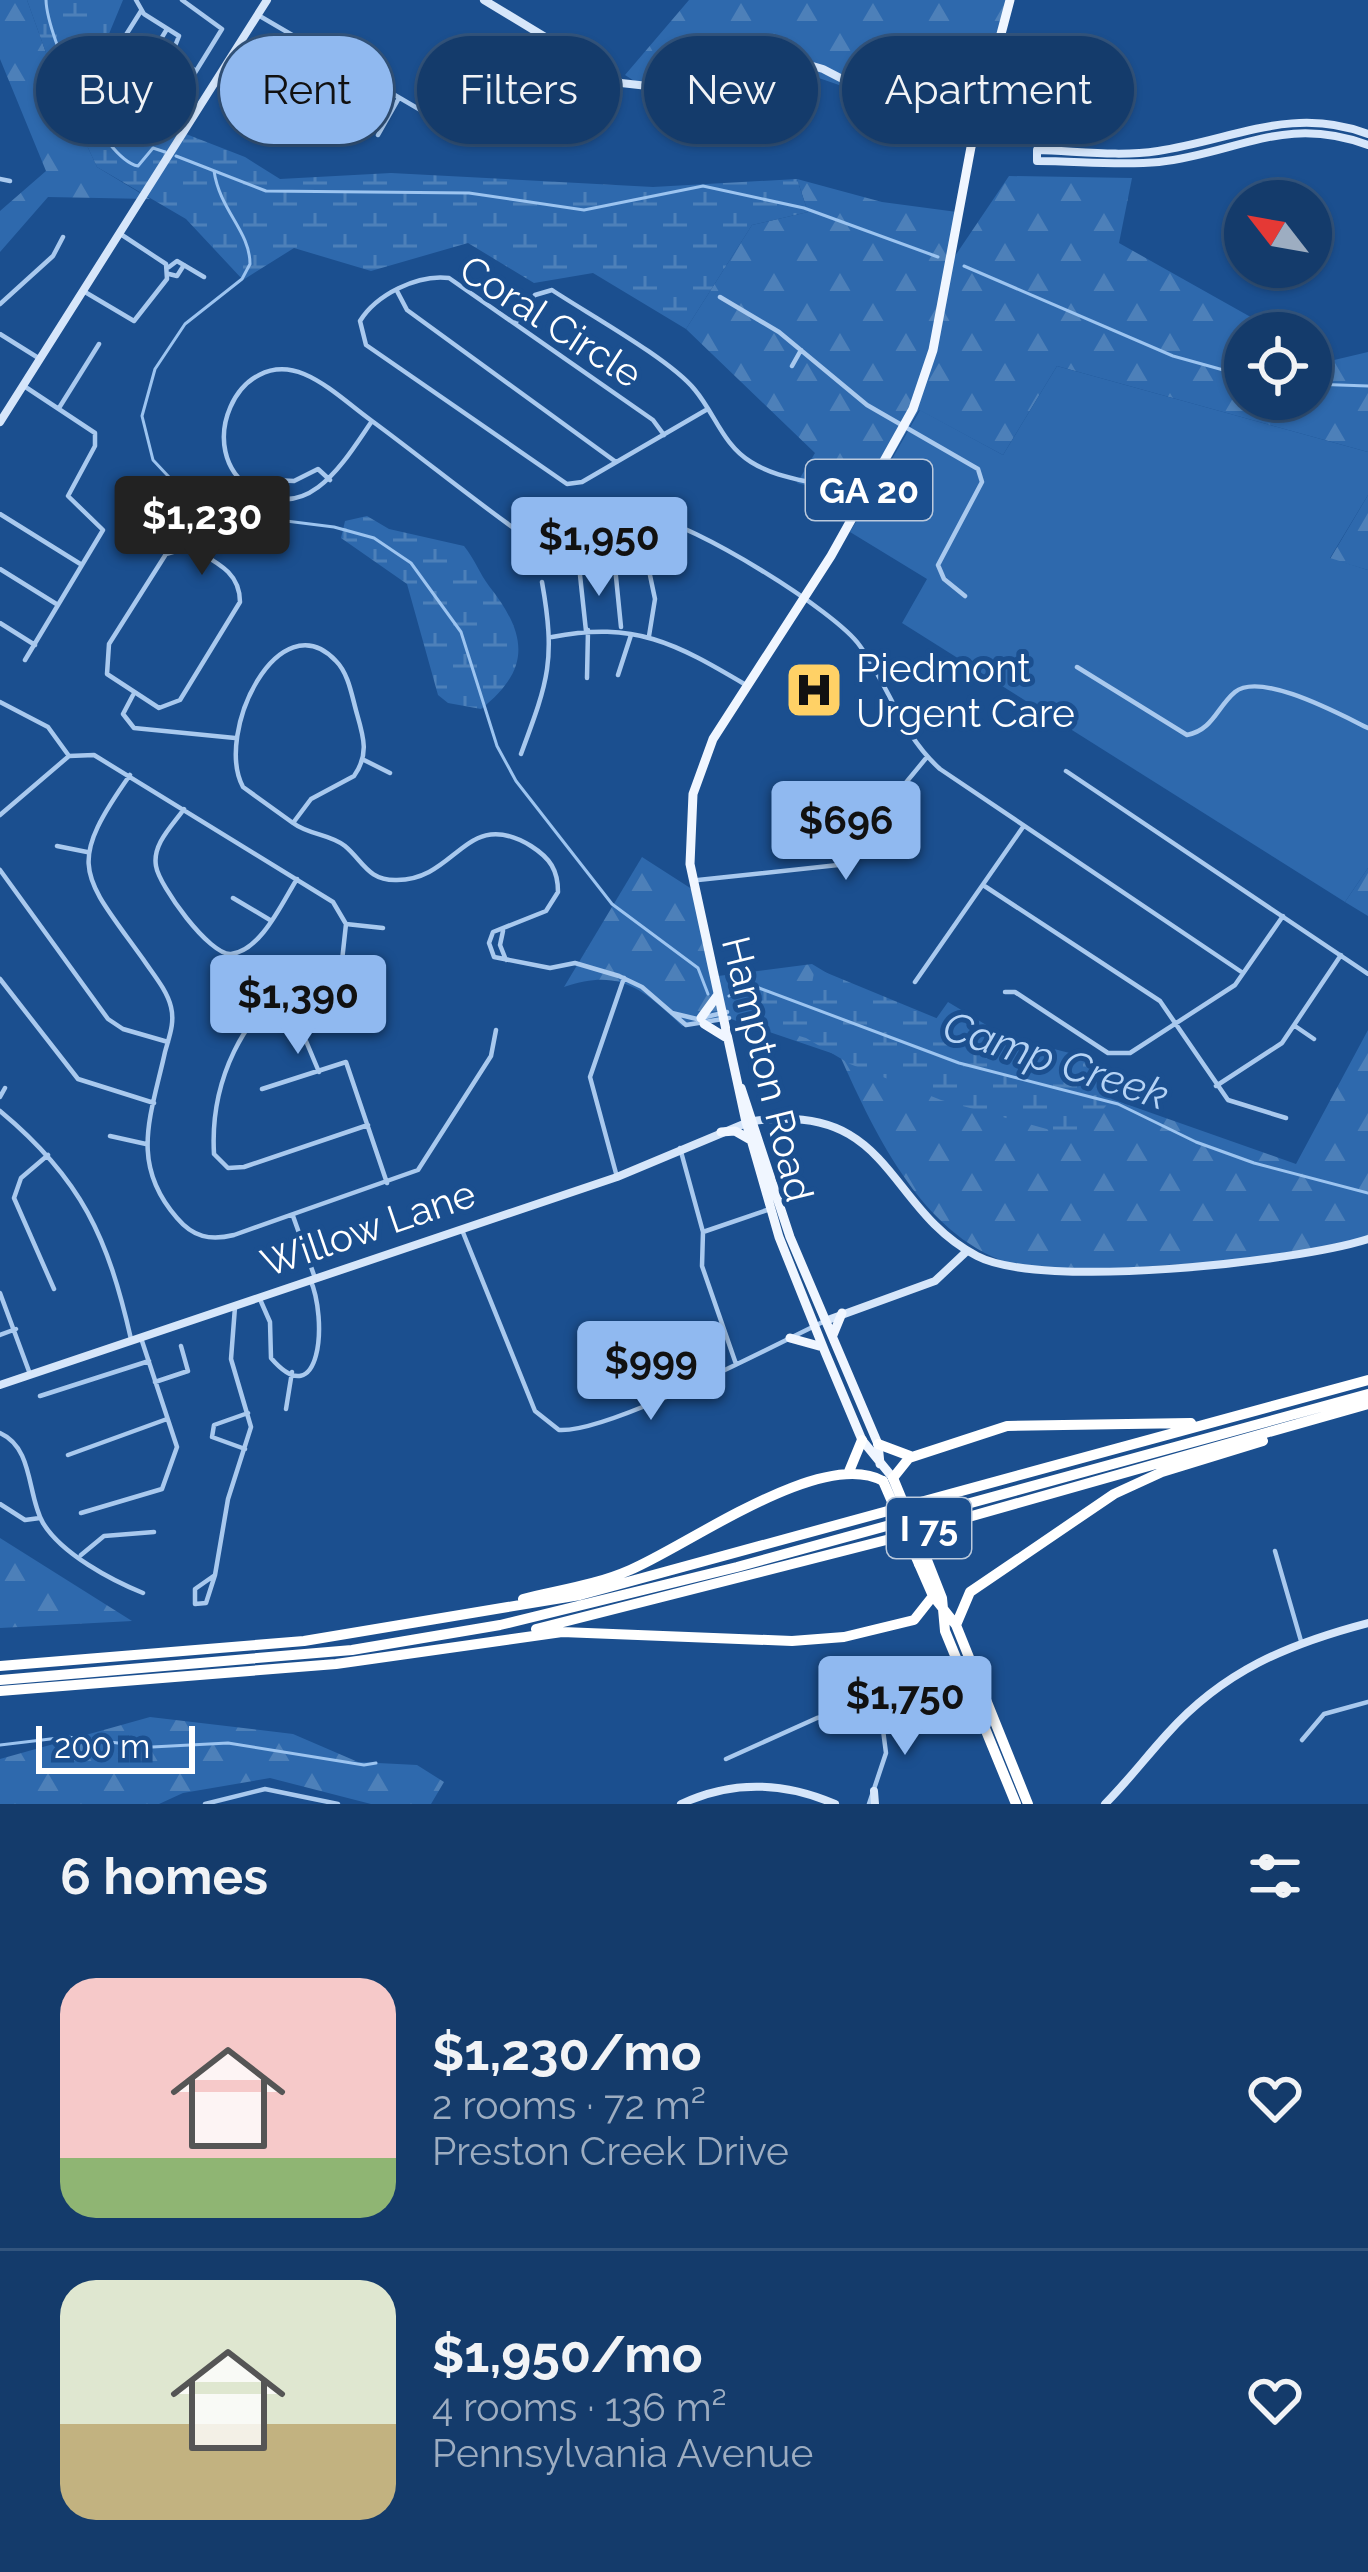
<!DOCTYPE html>
<meta charset="utf-8">
<style>
body{margin:0;font-family:Raleway,sans-serif;background:#214673;color:#f1f3f6;height:100vh;display:flex;flex-direction:column;font-size:45px;white-space:nowrap}
*{box-sizing:border-box;margin:0}
p{font-size:39px;color:#9dadc1}
.icon{flex:none;width:66px;height:66px;fill:none;stroke:currentColor;stroke-width:2;stroke-linecap:round;stroke-linejoin:round}
.map{position:relative;height:1804px;overflow:hidden}
.side{display:flex;flex-direction:column;background:#143b6b;flex:1}
.side>*{flex:none}
.guide{position:absolute;left:36px;top:36px;width:1296px;height:108px;display:flex;gap:24px}
.needle{width:78px;rotate:301deg}
.buttons{position:absolute;left:1224px;top:180px;display:grid;gap:24px}
.buttons a{display:grid;place-items:center;width:108px;height:108px;border-radius:50%;background:#143b6b;box-shadow:0 3px 9px #0004,0 0 0 3px #33557e;font-size:60px}
.scale{position:absolute;left:36px;bottom:30px;width:159px;box-sizing:border-box;padding-left:12px;border:6px solid #fff;border-top:0;font-size:33px;line-height:42px;white-space:nowrap;color:#fff;-webkit-text-stroke:9px #1b4f8f;paint-order:stroke}
.price{position:absolute;translate:-50% -102px;padding:0 27px;border-radius:12px;background:#90b9f0;color:#111;font-size:39px;line-height:78px;filter:drop-shadow(0 3px 6px #0008)}
.price::after{content:'';position:absolute;left:50%;top:72px;width:36px;height:27px;margin-left:-18px;background:inherit;clip-path:polygon(0 0,100% 0,50% 100%)}
.price.selected{background:#222;color:#fff}
ul{padding:0;list-style:none}
li{display:flex;align-items:center;gap:36px;height:300px;padding:0 60px}
li+li{border-top:3px solid #33557e}
li span{display:grid;place-items:center;flex:none;width:336px;height:240px;border-radius:36px;color:#555}
li>.icon{margin-inline-start:auto}
span .icon{width:144px;height:144px;fill:#fffc;stroke-width:1}
li b{font-size:51px}
h2{display:flex;justify-content:space-between;align-items:center;height:144px;padding:0 60px;font-size:51px}
.pill{padding:0 42px;border-radius:54px;background:#143b6b;box-shadow:0 3px 9px #0004,0 0 0 3px #33557e;font-size:42px;line-height:108px}
.pill.selected{background:#90b9f0;color:#111}
.map>svg:first-child{display:block}
.forest{fill:url(#forest-firs)}
.wetland{fill:url(#wetland-marsh)}
.park{fill:#2e69ad}
.lines{fill:none;stroke-linecap:round;stroke-linejoin:round}
.stream{stroke:#9cc4f0;stroke-width:3}
.street{stroke:#a9c9ee;stroke-width:4.5}
.secondary{stroke:#d6e6fa;stroke-width:8}
.primary{stroke:#f0f6ff;stroke-width:9}
.highway{stroke:#fff;stroke-width:10}
.highway-bridge{stroke:#fff;stroke-width:10}
.labels{text-anchor:middle;stroke-width:10;stroke-linejoin:round;paint-order:stroke}
.shield{fill:#1b4f8f;stroke:#bbcadd;stroke-width:3}
.shield-label{font-size:36px;font-weight:bold;fill:#fff}
.street-label{font-size:39px;fill:#fff;stroke:#1b4f8f}
.poi-label{font-size:39px;fill:#fff;stroke:#1b4f8f;text-anchor:start}
.water-label{font-size:42px;font-style:italic;fill:#b5d3f5;stroke:#1b4f8f}
</style>
<div class="map">
<svg width="1368" height="1804" viewBox="0 0 1368 1804">
<defs>
<pattern id="forest-firs" width="22" height="20" patternUnits="userSpaceOnUse" patternTransform="scale(3)"><rect width="22" height="20" fill="#2e69ad"/><path d="M5 1l3.5 6h-7zM16 11l3.5 6h-7z" fill="#4d80b9"/></pattern>
<pattern id="wetland-marsh" width="20" height="14" patternUnits="userSpaceOnUse" patternTransform="scale(3)"><rect width="20" height="14" fill="#2e69ad"/><path d="M1 5h8M5 5V1M11 12h8M15 12V8" fill="none" stroke="#4d80b9"/></pattern>
</defs>
<rect width="100%" height="100%" fill="#1b4f8f"/>
<path class="forest" d="M0,0H27L54,75L97,167L150,199L48,197L0,252V211L46,171L0,59Z
M689,0H1012L992,55L948,53L924,63L911,110L753,55L653,93L625,75Z
M1009,176L1132,178L1119,243L1279,333H1245V399H1311V350L1330,361L1368,352V452L1057,366L1003,455L919,410L862,509L836,493L797,483L815,453L686,329L752,225L808,212L797,179L882,202L957,212L955,256Z
M1368,495V570L1330,559Z
M642,857L698,893L718,976L812,964L926,1033L948,1002L1106,1097L1296,1164L1368,1030V1238C1302,1257 1236,1261 1167,1265C1120,1268 1066,1278 1019,1266C925,1242 876,1136 840,1056L728,1018L682,1026C642,988 619,968 564,987Z
M1368,868V916L1345,902Z
M0,1538L132,1621L0,1628Z
M150,1717L293,1734L358,1762L417,1765L444,1782L431,1804H371L270,1778L183,1793L159,1804H0V1759Z"/>
<path class="wetland" d="M27,0H123L106,41L120,52L106,84L127,117L156,133L186,134L245,157L280,179L391,173L653,187L797,179L808,212L752,225L686,329L593,273L534,283L468,243L371,271L294,248L243,280L186,219L97,167L54,75Z
M367,516L389,529L464,546C474,558 480,574 489,586C526,633 533,668 481,709L448,703L438,695L407,584L341,538L345,521Z
M815,968L941,1020L1089,1058L1112,1078L1114,1095L1087,1131L1072,1136L941,1100L850,1064L806,1038L739,1018L728,981L750,982L763,990L811,988Z"/>
<path class="park" d="M1057,366L1368,452V495L1330,558L1368,570V868L1345,902L902,623L927,579L850,532L920,410L1003,455Z"/>
<g class="lines">
<path class="stream" d="M46,0C47,38 102,159 138,166L153,148L165,152
M176,156L266,191L469,193L584,210L703,186L804,208L938,257
M214,171C220,211 250,231 250,264L242,279L185,324L155,369L142,416L153,460L184,493L214,512L334,527L374,538L411,563L461,632L497,746L516,781L612,904L698,968L708,994
M964,266L1173,356L1245,376
M1311,384L1368,386
M729,996L751,985L959,1063L1118,1104L1196,1142L1254,1163L1368,1193
M0,1745L67,1737L152,1747L228,1743L364,1765L376,1763"/>
<path class="street" d="M136,0L144,14L179,36L171,56
M258,15L470,139L503,140
M167,29L128,93C130,113 148,128 167,118L222,29L182,0
M124,38L141,11
M156,47L196,71
M287,135L268,122L264,100L298,38
M378,135L399,98
M0,179L10,181
M169,267L177,261L204,277
M169,274L177,276L184,265
M397,291L407,310L616,462
M85,292L134,321L167,279L166,264L122,235
M720,297L779,332L867,405L978,469L982,482L938,565L944,579L965,596
M0,304L53,256L63,237
M516,322L535,295L552,290C588,314 670,359 695,390C715,414 723,445 751,462C786,484 827,479 863,501
M0,334L40,359
M792,366L801,350
M24,386L95,433V446L68,496L103,530L25,660
M59,408L99,344
M372,421C345,460 309,525 252,489C192,452 237,346 304,374C328,384 351,406 372,421C429,463 483,508 542,548L560,555L649,517C691,522 836,611 860,646C890,688 901,734 940,769L1243,973
M664,435L653,420L449,278C417,274 376,295 360,321L366,345L567,484L582,482L706,410
M267,497L273,480L294,481L318,469L330,480
M0,514L82,565
M190,547C215,562 240,571 240,602L180,700L159,708L107,674L109,644L166,554Z
M647,561L655,599L649,636
M615,567L621,627
M0,569L58,605
M580,575L586,631
M0,623L35,645
M552,637C635,621 675,643 746,685
M1077,667L1187,735C1213,730 1217,707 1235,692C1261,671 1341,715 1368,728
M618,675L631,635
M587,678L588,630
M133,695L123,714L134,728L235,738
M0,702L48,727L69,756
M521,754C548,681 556,661 542,582
M364,760L390,773
M1066,771L1368,974
M130,775C65,867 82,874 143,959C153,974 167,990 171,1007C175,1023 169,1037 165,1052C151,1116 129,1163 177,1218C193,1237 210,1241 234,1235L418,1170L491,1056L496,1030
M184,809C173,825 152,844 156,866C159,886 210,956 231,954C261,951 283,901 297,879
M0,815L69,756L94,755L333,902L346,924L341,970C330,975 317,972 305,977C241,1009 210,1085 214,1154L228,1168L244,1167L368,1125
M293,823L243,787C214,733 279,600 336,661C349,674 352,697 357,714C364,738 369,755 354,776L311,799L293,823C309,835 330,834 345,846C363,861 368,881 397,880C457,880 466,806 531,846C550,858 558,870 558,892L546,911L493,932L489,943L494,957L550,968L575,963L619,976L642,987L686,1025L729,1018
M57,846L87,852
M0,870L108,1019L123,1029L168,1042
M698,880L838,865L927,757
M983,885L1160,1001L1228,1100L1286,1118
M233,898L270,920
M346,924L383,928
M503,931L500,945L506,960
M0,979L78,1079L154,1103
M915,982L1023,827
M1005,992H1015L1108,1053H1130L1235,985L1283,916
M273,1004L306,1041L319,1072
M672,1013L697,1019L727,1012
M1295,1026L1314,1039
M1216,1086L1282,1043L1341,955
M262,1089L346,1062L387,1183
M0,1097L5,1088
M0,1111C82,1179 108,1238 131,1339
M110,1136L146,1144
M680,1148L703,1232L702,1266L736,1364
M48,1155L21,1178L14,1198L54,1289
M617,1177L590,1077L624,978
M293,1216L315,1278
M462,1230L535,1411L559,1430C609,1433 772,1346 825,1321
M703,1232L770,1209
M0,1293L30,1374
M259,1297L270,1322L271,1358C321,1416 328,1319 310,1279
M0,1335L16,1329
M155,1382L188,1371L181,1346
M40,1396L149,1361
M286,1409L292,1372
M0,1433C34,1448 27,1496 43,1523C62,1554 111,1580 143,1593
M245,1449L212,1437L214,1425L248,1413
M68,1455L167,1419
M0,1504L25,1520L40,1518
M81,1513L162,1489L177,1447L141,1338
M1275,1551L1301,1641
M81,1555L104,1536L154,1532
M215,1575L228,1499L251,1427L231,1359L235,1307
M215,1575L206,1603L195,1604V1589Z
M1302,1740L1324,1714L1368,1702
M726,1759L817,1718L948,1691
M205,1804L265,1789L338,1804
M869,1804L886,1753L880,1707"/>
<path class="secondary" d="M484,0L621,83L657,87L739,59L778,56L823,69L904,111L975,129
M1368,134C1292,105 1233,140 1158,151C1118,157 1077,151 1037,150V161C1078,161 1118,166 1159,162C1239,153 1284,114 1368,145
M0,422L267,0
M754,1121C893,1102 885,1208 977,1256C1041,1290 1296,1262 1368,1239
M825,1321L935,1281L967,1251
M0,1385L617,1177L751,1121
M874,1791L875,1804
M681,1804C732,1780 784,1782 835,1804
M1105,1804C1127,1782 1146,1757 1167,1734C1223,1671 1288,1644 1368,1623"/>
<path class="primary" d="M701,1018L717,996
M704,1024L725,1037
M741,1088L790,1237L878,1444L880,1464
M721,1132L735,1131L749,1139
M833,1335L842,1313
M790,1338L819,1346
M893,1478L862,1440L825,1352L779,1237L746,1122L690,864L693,794L713,739L831,556L913,409L933,350L971,147L1010,0"/>
<path class="highway" d="M878,1444L910,1456
M848,1474L862,1440
M893,1478L909,1458L1007,1426L1191,1423
M927,1560L942,1598L945,1631L1016,1804
M919,1564L933,1596L956,1625L1028,1804
M523,1599C559,1590 596,1585 630,1570C689,1545 822,1447 883,1481
M956,1625L970,1592L1114,1494L1162,1472L1263,1441
M536,1629L898,1537L1368,1404
M0,1666L304,1641L580,1595L1368,1380
M0,1680L352,1650L500,1625L737,1567L1368,1394
M0,1691L336,1664L562,1632L792,1641L844,1637L914,1620L933,1596
M948,1691L973,1697"/>
<path class="highway-bridge" d="M893,1478L927,1560
M883,1481L919,1564"/>
</g>
<defs>
<symbol id="hospital-square" viewBox="-11 -11 22 22"><rect x="-9" y="-9" width="18" height="18" rx="4" fill="#ffd166" stroke="#1b4f8f"/><path d="M-5-5h3v3.5h4V-5h3V5h-3V1.5h-4V5h-3Z" fill="#111"/></symbol>
</defs>
<g fill-rule="evenodd">
<use href="#hospital-square" x="781" y="657" width="66" height="66"/>
</g>
<g class="labels">
<g class="shield">
<rect x="806" y="460" width="126" height="60" rx="9"/>
<rect x="887" y="1498" width="84" height="60" rx="9"/>
</g>
<g class="shield-label">
<text x="869" y="503">GA 20</text>
<text x="929" y="1541">I 75</text>
</g>
<g class="street-label">
<text transform="translate(551 321) rotate(33)" y="14">Coral Circle</text>
<text transform="translate(768 1069) rotate(76)" y="14">Hampton Road</text>
<text transform="translate(368 1228) rotate(-19)" y="14">Willow Lane</text>
</g>
<g class="poi-label">
<text x="856" y="682">Piedmont<tspan x="856" dy="45">Urgent Care</tspan></text>
</g>
<g class="water-label">
<text transform="translate(1056 1060) rotate(18)" y="15">Camp Creek</text>
</g>
</g>
</svg>
<div class="buttons">
<a><svg class="needle" viewBox="-14 -14 28 28"><path d="M0-13l5 13h-10z" fill="#e53935"/><path d="M0 13l5-13h-10z" fill="#9dadc1"/></svg></a>
<a><svg class="icon" aria-label="locate" viewBox="0 0 24 24"><circle cx="12" cy="12" r="6"/><path d="M12 2v4M12 18v4M2 12h4M18 12h4"/></svg></a>
</div>
<div class="scale">200 m</div>
<b class="price selected" style="left:202px;top:578px">$1,230</b>
<b class="price" style="left:599px;top:599px">$1,950</b>
<b class="price" style="left:846px;top:883px">$696</b>
<b class="price" style="left:298px;top:1057px">$1,390</b>
<b class="price" style="left:651px;top:1423px">$999</b>
<b class="price" style="left:905px;top:1758px">$1,750</b>
<div class="guide">
<a class="pill">Buy</a>
<a class="pill selected">Rent</a>
<a class="pill">Filters</a>
<a class="pill">New</a>
<a class="pill">Apartment</a>
</div>
</div>
<section class="side">
<h2>6 homes<svg class="icon" aria-label="filters" viewBox="0 0 24 24"><path d="M4 7h16M4 17h16"/><circle cx="9" cy="7" r="2"/><circle cx="15" cy="17" r="2"/></svg></h2>
<ul>
<li><span style="background:linear-gradient(#f6c9c9 75%,#8fb573 0)"><svg class="icon" aria-label="home" viewBox="0 0 24 24"><path d="M3 11l9-7 9 7M6 9v11h12V9"/></svg></span><div><b>$1,230/mo</b><p>2 rooms · 72 m²</p><p>Preston Creek Drive</p></div><svg class="icon" aria-label="heart" viewBox="0 0 24 24"><path d="M12 20l-8-8c-3-5 5-10 8-4 3-6 11-1 8 4z"/></svg></li>
<li><span style="background:linear-gradient(#dfe7d0 60%,#c2b280 0)"><svg class="icon" aria-label="home" viewBox="0 0 24 24"><path d="M3 11l9-7 9 7M6 9v11h12V9"/></svg></span><div><b>$1,950/mo</b><p>4 rooms · 136 m²</p><p>Pennsylvania Avenue</p></div><svg class="icon" aria-label="heart" viewBox="0 0 24 24"><path d="M12 20l-8-8c-3-5 5-10 8-4 3-6 11-1 8 4z"/></svg></li>
</ul>
</section>
